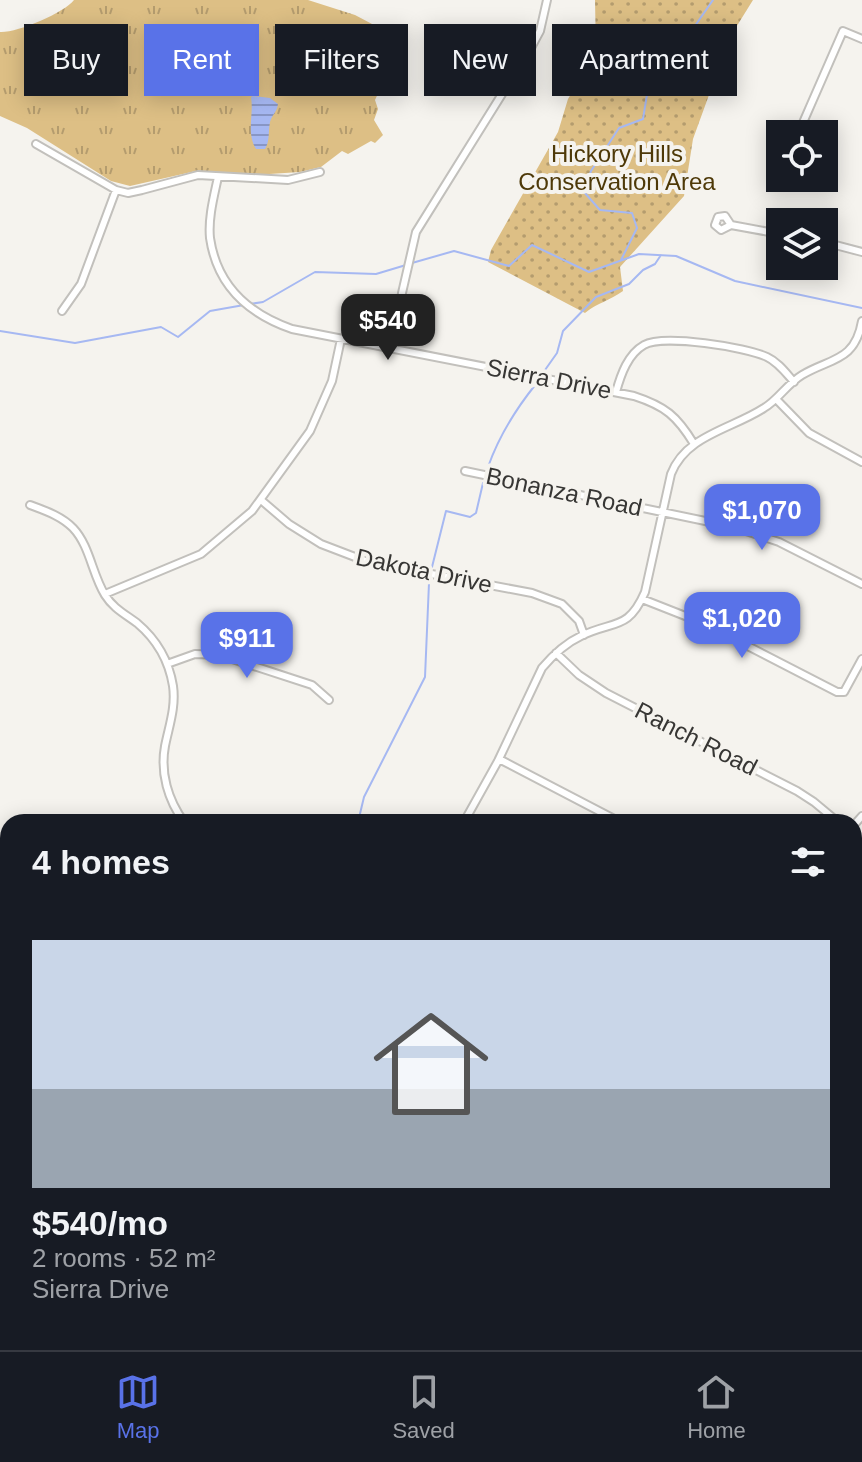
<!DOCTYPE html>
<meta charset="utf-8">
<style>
body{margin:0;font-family:Helvetica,sans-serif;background:#20242c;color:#f1f3f6;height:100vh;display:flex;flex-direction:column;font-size:30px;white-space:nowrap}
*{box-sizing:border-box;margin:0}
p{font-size:26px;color:#9ea1a6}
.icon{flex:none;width:44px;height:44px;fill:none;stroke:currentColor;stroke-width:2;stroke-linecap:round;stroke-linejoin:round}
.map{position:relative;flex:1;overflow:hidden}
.panel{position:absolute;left:0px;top:814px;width:862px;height:536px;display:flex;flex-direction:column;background:#171b24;border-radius:24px 24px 0 0;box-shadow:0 4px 20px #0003}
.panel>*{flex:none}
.guide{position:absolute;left:24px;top:24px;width:814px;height:72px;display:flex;gap:16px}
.tools{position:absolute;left:766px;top:120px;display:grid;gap:16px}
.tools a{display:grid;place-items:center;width:72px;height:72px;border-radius:0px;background:#171b24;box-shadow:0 4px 20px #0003;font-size:40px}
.price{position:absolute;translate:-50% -68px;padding:0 18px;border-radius:16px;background:#5972e8;color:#fff;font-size:26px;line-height:52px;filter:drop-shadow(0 2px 4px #0008)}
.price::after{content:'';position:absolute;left:50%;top:48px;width:24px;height:18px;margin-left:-12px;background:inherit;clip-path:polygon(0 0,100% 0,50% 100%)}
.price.selected{background:#222;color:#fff}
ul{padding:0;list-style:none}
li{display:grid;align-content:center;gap:16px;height:424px;padding:0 32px}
li span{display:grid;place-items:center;height:248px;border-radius:0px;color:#555}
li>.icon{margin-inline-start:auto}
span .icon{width:144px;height:144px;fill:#fffc;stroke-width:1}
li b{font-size:34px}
h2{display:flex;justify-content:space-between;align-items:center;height:96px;padding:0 32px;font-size:34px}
.chip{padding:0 28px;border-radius:0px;background:#171b24;box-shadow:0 4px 20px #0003;font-size:28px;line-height:72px}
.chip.selected{background:#5972e8;color:#fff}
.dock{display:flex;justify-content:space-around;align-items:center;height:112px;border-top:2px solid #363941;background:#171b24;font-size:22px;color:#9ea1a6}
.dock a{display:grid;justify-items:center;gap:4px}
.dock .selected{color:#5972e8}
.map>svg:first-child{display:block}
.grass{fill:url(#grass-tufts)}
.park{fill:url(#park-dots)}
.water{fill:url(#water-rules)}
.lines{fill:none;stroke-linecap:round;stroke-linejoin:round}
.stream{stroke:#a6b8f2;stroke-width:2}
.minor-casing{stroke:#c2c0bc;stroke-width:10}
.major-casing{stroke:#596aa8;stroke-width:11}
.minor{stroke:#fff;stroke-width:6}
.major{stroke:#a7b6f1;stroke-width:7}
.labels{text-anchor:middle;stroke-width:8;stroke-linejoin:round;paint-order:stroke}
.park-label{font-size:24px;fill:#4e3908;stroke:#f5f3ee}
.street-label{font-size:24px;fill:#373634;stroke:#f5f3ee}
</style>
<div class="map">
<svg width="862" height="1350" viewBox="0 0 862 1350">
<defs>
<pattern id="grass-tufts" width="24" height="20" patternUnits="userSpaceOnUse" patternTransform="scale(2)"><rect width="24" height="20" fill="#ddbf85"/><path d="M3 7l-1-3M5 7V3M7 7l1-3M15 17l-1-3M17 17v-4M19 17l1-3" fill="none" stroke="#b49c6e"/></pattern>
<pattern id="park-dots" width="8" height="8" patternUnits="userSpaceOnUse" patternTransform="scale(2)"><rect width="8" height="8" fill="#ddbf85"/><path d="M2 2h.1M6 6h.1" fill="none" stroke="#b49c6e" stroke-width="1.8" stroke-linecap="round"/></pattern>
<pattern id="water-rules" width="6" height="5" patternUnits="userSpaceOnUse" patternTransform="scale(2)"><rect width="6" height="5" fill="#a6b8f2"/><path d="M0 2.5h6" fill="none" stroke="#8896c5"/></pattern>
</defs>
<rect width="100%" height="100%" fill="#f5f3ee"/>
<path class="grass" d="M74,0H308L355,15L391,34L380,56L382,85L375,100L378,109L374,120L383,135L375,143L371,141L348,154L342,151L321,167L300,172L253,175L196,171L130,186L111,181L27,128L0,116V32C17,33 64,13 74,0Z"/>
<path class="park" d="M595,0H753L730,37L693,139L684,196L620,267L623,291C611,300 597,303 585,313L488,262L491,250L558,132L568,99L596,53Z
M862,1123V1274L854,1268V1133Z
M0,1260L8,1266V1342H22L29,1350H0Z"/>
<path class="water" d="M348,48L357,55L355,83L344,91C322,91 321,68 305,66C297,64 287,68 278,66L287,51L304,53L319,60Z
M253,96L270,98L278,104C277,112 272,115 270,122C268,133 270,141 265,149H256C246,133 254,115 251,97Z"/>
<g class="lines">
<path class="stream" d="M621,260L637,228L632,213L600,210L584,192L591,171L619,128L643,119L652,64L690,33L713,0
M412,263L454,251L509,266L532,245L589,272L639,254L676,256L735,281L862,308
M250,304L263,302L315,272L376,274L406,265
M0,331L75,343L161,327L178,337L210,311L244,305
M545,370L557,353L563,331L596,297L629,284L643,270L655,264L661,255
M488,467C499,436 515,410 536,384
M432,567L446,511L470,517L476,513L483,483
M358,822L364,797L425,677L429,583"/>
<defs>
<path id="minor" d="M798,134L843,31L862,39
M36,144L116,190L128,193L142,190L198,175L288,180L320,172
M218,177C214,196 208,218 210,238C217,286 249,314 292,329L634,396C665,406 677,416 694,444
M731,225L725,216L718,217L715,225L721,230L731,225L780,234
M824,242L862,252
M62,311L81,284L116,190
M394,348L402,293L416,232L532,46L540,31L547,0
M616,392C621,374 628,354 644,345C663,334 746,347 767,357C778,362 786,373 794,382
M776,399L809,433L862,462
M465,471L734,527L779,542L862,584
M261,500L289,524L321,544L368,562L532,593L562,604L579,621L584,635
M30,505C46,511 61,516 73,528C90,546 92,574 105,595C113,608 125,614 137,623C156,639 169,661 173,686C176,707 169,726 165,746C160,773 168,800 184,822
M105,594L201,554L252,511L310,431L332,381L341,339
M642,599L703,623L837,692H844L862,659
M556,653L579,675L606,693L797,791L814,802L838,822
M167,664L195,654L220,655L312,685L329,700
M499,759L620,822
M464,822L498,761L542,668C553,655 566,643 581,636C614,620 628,631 645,592L671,474C686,435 732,429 764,408C778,400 787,384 802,375C830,358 855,362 862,321
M854,825L862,816
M0,894L8,890
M0,1001L8,1003
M854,1338L862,1343
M717,1350L722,1342
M845,1350L850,1342"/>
<path id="major" d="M854,964L862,956
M0,1138L8,1149
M162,1350L165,1342
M401,1350L402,1342"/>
</defs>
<use href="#minor" class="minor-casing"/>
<use href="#major" class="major-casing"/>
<use href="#minor" class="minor"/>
<use href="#major" class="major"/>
</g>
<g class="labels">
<g class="park-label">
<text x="617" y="162">Hickory Hills<tspan x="617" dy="28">Conservation Area</tspan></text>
</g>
<g class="street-label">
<text transform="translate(549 379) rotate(11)" y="8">Sierra Drive</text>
<text transform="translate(564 492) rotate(12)" y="8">Bonanza Road</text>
<text transform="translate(424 571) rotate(12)" y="8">Dakota Drive</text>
<text transform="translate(696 739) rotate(27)" y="8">Ranch Road</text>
</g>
</g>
</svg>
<div class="tools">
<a><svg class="icon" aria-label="locate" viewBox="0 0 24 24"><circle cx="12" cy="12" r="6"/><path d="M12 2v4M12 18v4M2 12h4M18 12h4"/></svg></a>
<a><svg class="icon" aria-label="layers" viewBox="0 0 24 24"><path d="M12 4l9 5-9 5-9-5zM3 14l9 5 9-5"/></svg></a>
</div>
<b class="price selected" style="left:388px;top:362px">$540</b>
<b class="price" style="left:762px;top:552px">$1,070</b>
<b class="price" style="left:742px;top:660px">$1,020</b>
<b class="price" style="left:247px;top:680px">$911</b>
<div class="guide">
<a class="chip">Buy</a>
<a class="chip selected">Rent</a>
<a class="chip">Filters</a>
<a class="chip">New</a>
<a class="chip">Apartment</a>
</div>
<section class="panel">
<h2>4 homes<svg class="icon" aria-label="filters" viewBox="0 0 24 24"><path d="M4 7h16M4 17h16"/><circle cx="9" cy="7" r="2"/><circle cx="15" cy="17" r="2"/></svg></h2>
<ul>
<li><span style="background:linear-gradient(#c9d6e8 60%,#9aa5b1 0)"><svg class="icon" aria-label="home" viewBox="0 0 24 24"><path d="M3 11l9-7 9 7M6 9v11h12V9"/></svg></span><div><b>$540/mo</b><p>2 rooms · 52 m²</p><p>Sierra Drive</p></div></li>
</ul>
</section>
</div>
<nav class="dock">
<a class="selected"><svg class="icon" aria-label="map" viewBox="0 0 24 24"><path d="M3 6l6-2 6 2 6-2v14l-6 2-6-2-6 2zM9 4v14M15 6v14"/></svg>Map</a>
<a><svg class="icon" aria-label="saved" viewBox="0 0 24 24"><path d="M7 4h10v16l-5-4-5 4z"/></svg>Saved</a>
<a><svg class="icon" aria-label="home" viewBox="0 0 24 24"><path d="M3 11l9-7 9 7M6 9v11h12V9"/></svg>Home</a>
</nav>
